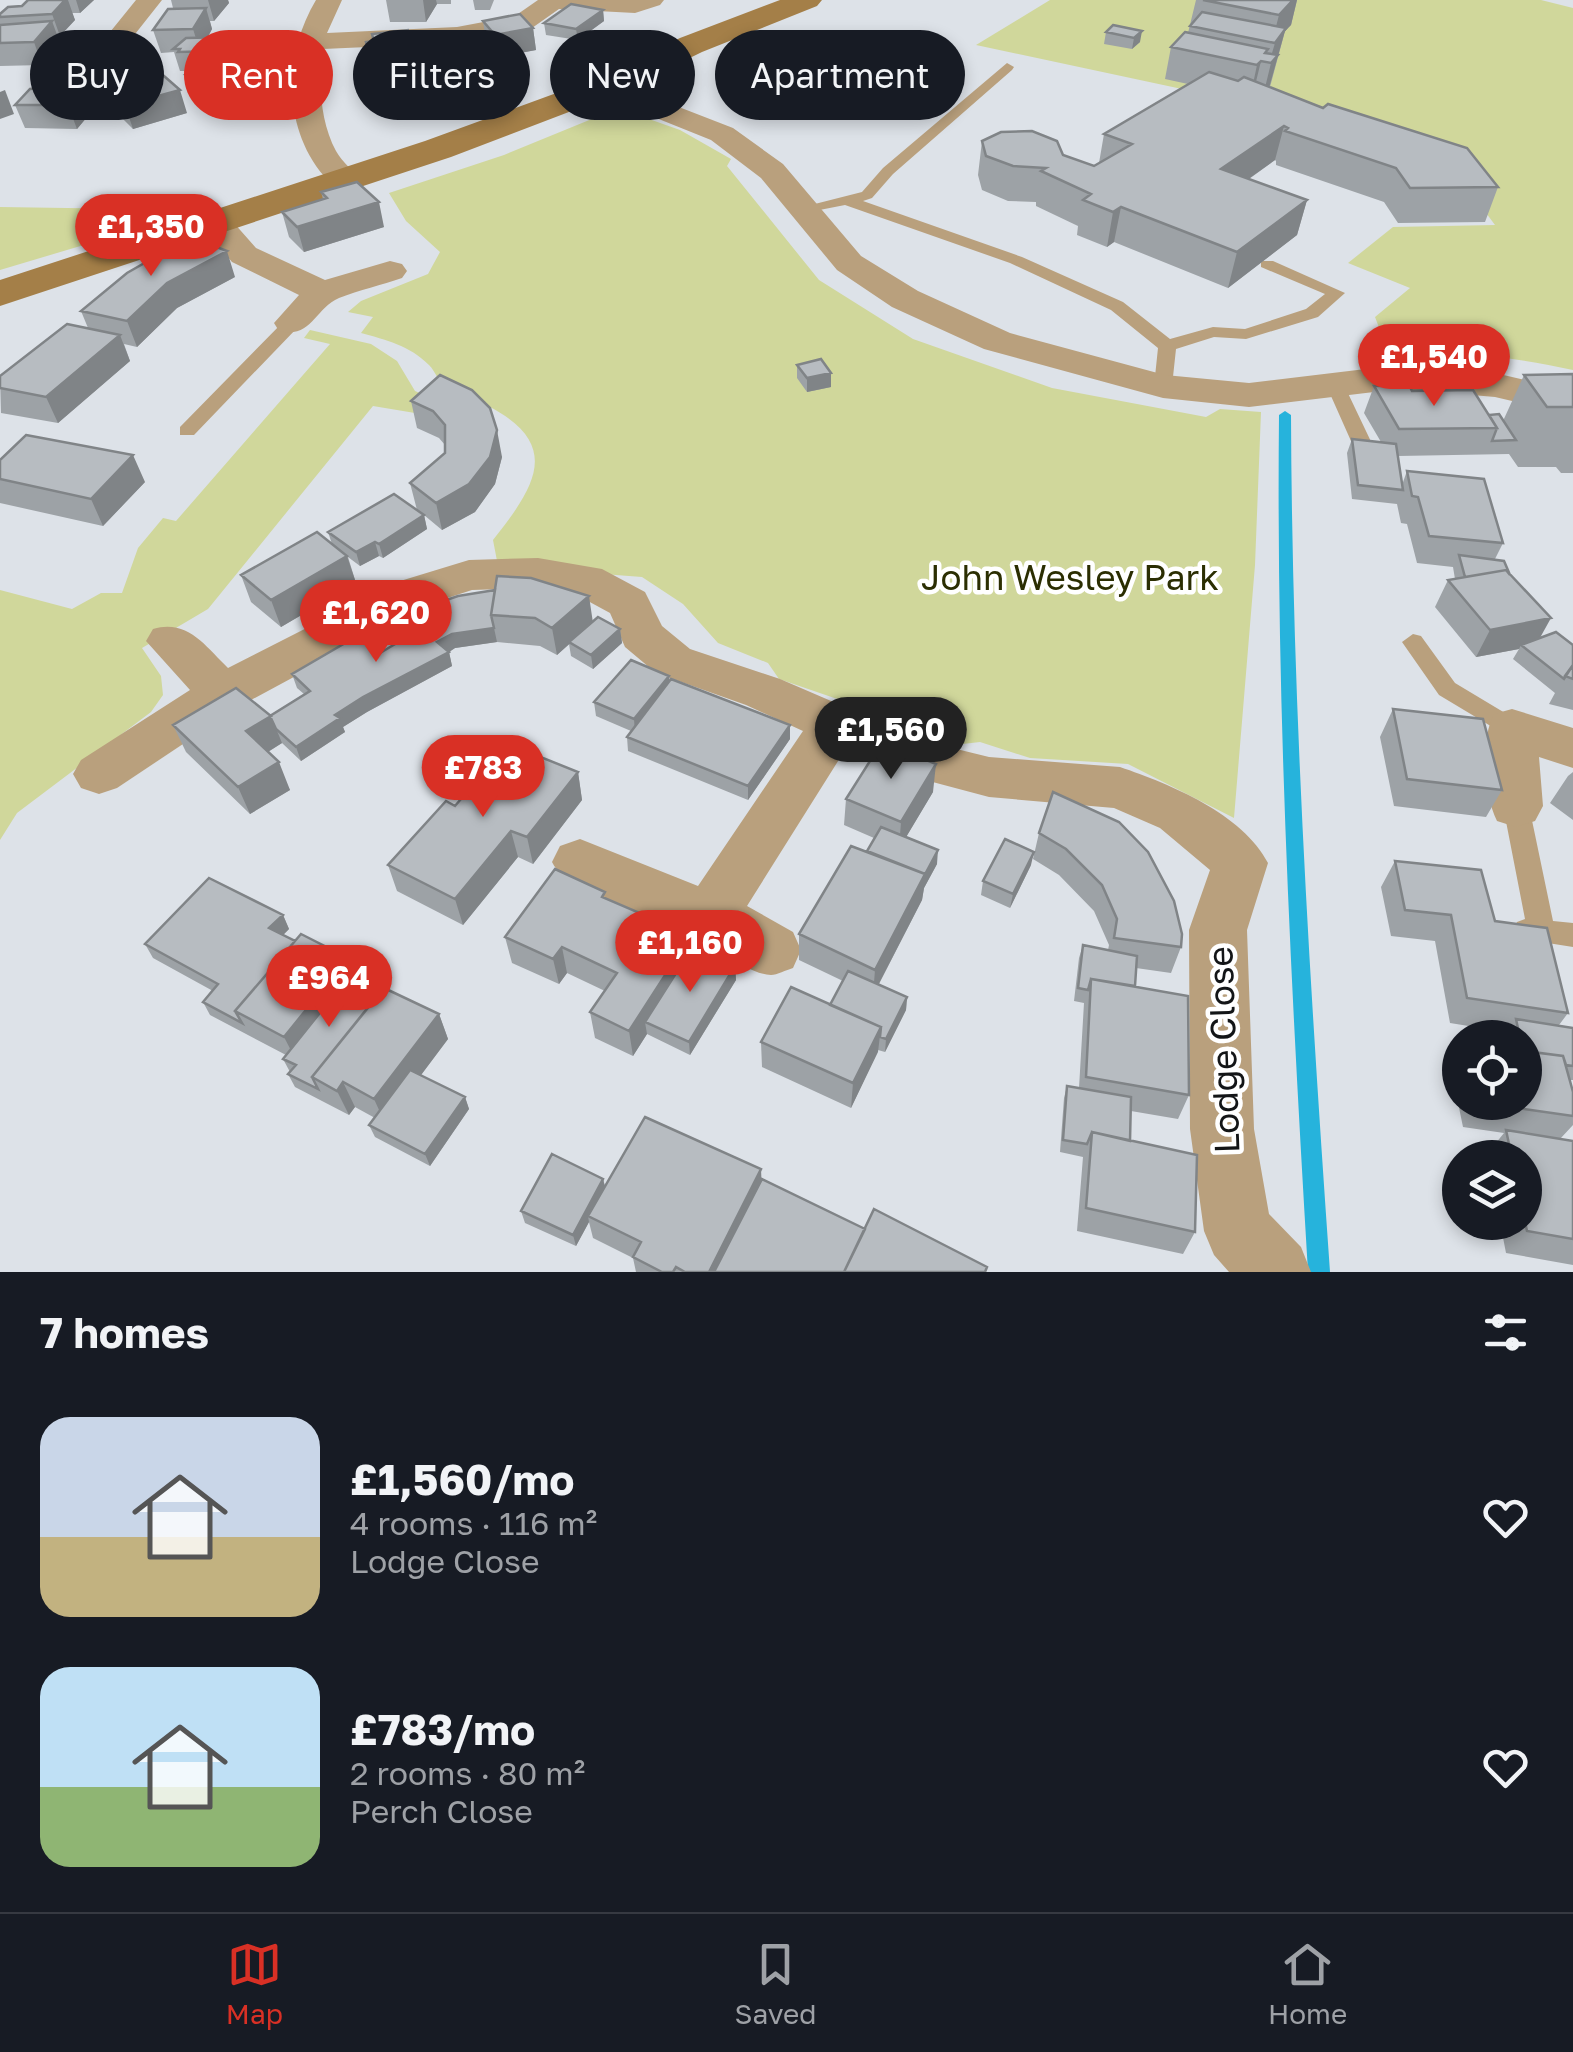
<!DOCTYPE html>
<meta charset="utf-8">
<style>
body{margin:0;font-family:"Golos Text",sans-serif;background:#242831;color:#f1f3f6;height:100vh;display:flex;flex-direction:column;font-size:38px;white-space:nowrap}
*{box-sizing:border-box;margin:0}
p{font-size:32px;color:#9ea1a6}
.icon{flex:none;width:55px;height:55px;fill:none;stroke:currentColor;stroke-width:2;stroke-linecap:round;stroke-linejoin:round}
.map{position:relative;height:1272px;overflow:hidden}
.side{display:flex;flex-direction:column;background:#171b24;flex:1}
.side>*{flex:none}
.top-card{position:absolute;left:30px;top:30px;width:1000px;height:90px;display:flex;gap:20px}
.controls{position:absolute;left:1442px;top:1020px;display:grid;gap:20px}
.controls a{display:grid;place-items:center;width:100px;height:100px;border-radius:50%;background:#171b24;box-shadow:0 5px 15px #0003;font-size:50px}
.price{position:absolute;translate:-50% -85px;padding:0 22px;border-radius:35px;background:#d93025;color:#fff;font-size:32px;line-height:65px;filter:drop-shadow(0 2px 5px #0008)}
.price::after{content:'';position:absolute;left:50%;top:60px;width:30px;height:22px;margin-left:-15px;background:inherit;clip-path:polygon(0 0,100% 0,50% 100%)}
.price.on{background:#222;color:#fff}
ul{padding:0;list-style:none}
li{display:flex;align-items:center;gap:30px;height:250px;padding:0 40px}
li span{display:grid;place-items:center;flex:none;width:280px;height:200px;border-radius:30px;color:#555}
li>.icon{margin-inline-start:auto}
span .icon{width:120px;height:120px;fill:#fffc;stroke-width:1}
li b{font-size:42px}
h2{display:flex;justify-content:space-between;align-items:center;height:120px;padding:0 40px;font-size:42px}
.pill{padding:0 35px;border-radius:45px;background:#171b24;box-shadow:0 5px 15px #0003;font-size:35px;line-height:90px}
.pill.on{background:#d93025;color:#fff}
.tab-bar{display:flex;justify-content:space-around;align-items:center;height:140px;border-top:2px solid #363941;background:#171b24;font-size:28px;color:#9ea1a6}
.tab-bar a{display:grid;justify-items:center;gap:5px}
.tab-bar .on{color:#d93025}
.map>svg:first-child{display:block}
.green{fill:#d0d79b}
.lines{fill:none;stroke-linecap:round;stroke-linejoin:round}
.stream{fill:#26b3dc;fill-rule:evenodd}
.lane{fill:#b9a07d;fill-rule:evenodd}
.street{fill:#b9a07d;fill-rule:evenodd}
.secondary{fill:#a47f48;fill-rule:evenodd}
.wall{fill:#9da2a6}
.shaded-wall{fill:#808487}
.building{fill:#b7bcc1;stroke:#808487;stroke-width:2.5}
.labels{text-anchor:middle;stroke-width:9;stroke-linejoin:round;paint-order:stroke}
.park-label{font-size:35px;fill:#2b2e02;stroke:#fff}
.street-label{font-size:35px;fill:#131517;stroke:#fff}
</style>
<div class="map">
<svg width="1573" height="1272" viewBox="0 0 1573 1272">
<rect width="100%" height="100%" fill="#dde2e8"/>
<path class="green" d="M1050,0H1541L1573,8V370C1511,356 1452,351 1388,351L1375,317L1410,288L1348,263L1393,227L1495,225L1463,182L1303,115L976,45Z
M632,113L680,130L731,159L727,166L819,280L913,339L1052,388L1206,417L1220,409L1261,412L1255,565L1234,818L1128,764L1030,758L980,742L945,746L913,725L779,679L768,663L718,643L683,604L642,577L498,566L493,540C534,488 564,445 488,406C476,400 455,399 446,390C439,383 436,372 429,365C409,345 386,340 361,333L373,317L348,312L361,301L428,274L440,252L406,221L389,193L504,155L604,114Z
M0,207L201,210L0,270Z
M310,330L371,344L397,361L415,391L438,401L421,414L373,406L208,609L142,648L161,676L163,695L151,712L17,813L0,840V590L72,609L101,593H122L138,548L163,518L176,521L330,344L304,338Z"/>
<g class="lines">
<path class="stream" d="M1285,411L1291,415C1292,701 1310,986 1330,1272H1308C1291,986 1276,701 1279,415Z"/>
<path class="lane" d="M1007,63L1014,67L1012,70L893,174L872,198L863,201L1022,257L1123,302L1170,339L1213,327L1245,329L1306,309L1325,294L1261,267V261H1273L1345,293L1318,317L1246,339L1214,337L1176,349L1172,386L1163,392L1154,386L1158,348L1111,310L1010,263L845,205L799,214V208L862,192L883,168Z
M292,318L301,323L298,327L194,435H180V427L286,319Z
M1336,381L1345,387L1375,450L1372,454H1358L1355,450L1327,387Z
M1413,634L1421,636L1455,683L1520,722L1524,728L1520,734H1504L1439,695L1402,642Z
M1516,796L1525,799L1529,806L1553,921L1573,923V947L1517,938L1513,930L1517,922L1525,919L1503,806L1507,799Z"/>
<path class="street" d="M136,0H162L128,43L118,72L162,73L166,79L162,85L59,94L49,91L45,85L49,79L89,74L102,42Z
M316,0H342L327,33L457,27L515,16L538,0H664L660,5L635,13L559,9L532,28L457,43L323,49C318,82 320,121 336,151C342,162 354,171 361,182L356,189C339,193 335,189 324,176C282,127 284,53 316,0Z
M604,78L733,128L783,164L861,256L918,291L1010,333L1165,375L1249,383L1374,368H1437L1495,373L1573,391V415L1495,397L1437,392H1374L1249,407L1163,398L984,349L892,307L837,270L761,178L711,140L594,93L590,87L594,81Z
M214,211L226,214L256,248L325,280L390,261L402,264L407,271L402,278C382,285 359,290 339,298C314,309 312,339 279,331L274,323L299,295L232,262L197,221L202,214Z
M538,558L602,569L645,592L662,626L690,649L780,679L924,741L989,757L1120,767C1170,784 1243,814 1268,863L1247,930L1254,1129L1269,1214L1301,1247L1311,1272H1229L1214,1255L1204,1231L1190,1129L1189,930L1210,870L1160,828L1114,808L989,797L895,772L845,750L747,906L793,932L801,950L793,968C786,970 777,975 771,975C742,973 714,942 688,930C651,914 571,899 552,862L560,846L580,839L698,886L803,731L746,705L656,673L625,647L610,613L575,594L538,588L472,590L429,604L240,706L117,788L99,794L81,788L73,774L81,760L190,690L146,641L153,629C188,619 205,646 228,668L397,582L469,560Z
M1512,709L1573,728V768L1539,757L1543,806L1535,821L1516,827L1497,821C1484,795 1480,740 1494,714Z"/>
<path class="secondary" d="M780,0H822L817,6L702,52L616,94L451,157L0,306V280L425,141L592,80L680,38Z"/>
</g>
<path class="wall" d="M28,0H94L80,13H72L75,20L60,36H57L60,43L42,65L0,66V14L22,6Z
M171,0H228L229,3L214,21H210L212,29L208,37L235,59L231,66L252,91L237,102L193,97L186,75L184,71H180L174,52L161,53L153,30L173,8Z
M386,0H451V4H437L426,22H390Z
M473,0H494L490,10H475Z
M1196,0H1297L1291,25L1285,31L1270,87L1498,187L1485,222L1398,223L1384,202L1276,165V161L1275,160L1249,179L1307,200L1297,235L1228,288L1114,242L1107,247L1077,235L1078,226L1036,206V202L1008,201L982,190L978,175L982,141L1063,155L1094,166L1099,163L1104,134L1188,84L1165,79L1171,47L1188,33Z
M603,10L604,21L578,40L546,35L544,23Z
M483,21L533,28L536,50L499,57L486,43Z
M1113,25L1140,42L1132,49L1104,44L1106,32Z
M75,84L76,88L84,87L92,111L77,129L25,128L15,105Z
M110,91L187,113L133,129L118,114Z
M321,192L384,227L304,252L289,237L282,212L323,199Z
M235,277L177,308L137,347L124,344L130,361L58,423L1,413L0,376L88,328L81,311Z
M797,365L831,373V387L807,392L797,378Z
M1573,374V473H1561L1556,467H1518L1509,454L1398,456L1402,485L1407,471L1503,543L1495,559L1540,638L1573,645V710L1549,704L1555,693L1513,659L1519,649L1476,657L1435,607L1448,580L1455,579L1453,567L1417,563L1407,524L1401,523L1397,504L1352,499L1347,453L1352,439L1381,442L1364,413L1374,386L1412,391L1489,415L1503,421L1524,375Z
M440,375L502,457L495,484L475,512L442,530L424,515L427,529L383,558L379,556L360,566L348,557L356,583L281,627L251,602L241,575L332,544L328,532L417,510L410,483L445,453V445L439,438L417,428L411,401Z
M0,460L145,482L103,526L0,503Z
M414,611L593,621L620,629L622,643L593,669L571,656L569,644L557,655L540,646L497,642L455,648L449,652L452,666L367,712L343,727L345,732L301,761L282,743L268,752L290,790L250,814L186,752L173,725L270,716L304,694L297,688L292,674L380,653L420,630Z
M669,676L670,681L790,739L748,800L628,751L627,737L631,731L596,716L594,702Z
M1393,709L1502,790L1486,817L1394,806L1380,737Z
M578,772L582,800L533,864L518,857L463,925L397,891L388,865L455,806Z
M1573,772V820L1550,803L1568,776Z
M933,792L906,837L937,864L924,888L922,900L879,984L907,997L906,1010L885,1052L878,1050L851,1108L762,1067L761,1042L830,1005L843,981L799,960V934L867,851L874,838L844,825L846,799Z
M1053,792L1181,947L1171,973L1136,968L1135,986L1189,1095L1178,1119L1131,1111L1130,1141L1195,1232L1183,1254L1077,1231L1083,1157L1060,1152L1064,1098L1067,1086L1079,1088L1084,1003L1074,1001L1079,958L1083,945L1108,950L1109,945L1094,911L1059,875L1033,859L1039,833Z
M1395,861L1495,921L1568,1013L1559,1025L1573,1028V1080H1570L1573,1092V1125L1560,1139L1573,1141V1265L1506,1253L1500,1222H1525V1158H1487V1154L1504,1133L1463,1127L1451,1069L1460,1056V1102H1525V1038H1507L1506,1032L1450,1023L1435,941L1391,936L1381,887Z
M1031,865L1010,908L981,895L983,881Z
M606,899L692,948L735,966L736,980L690,1055L647,1034L633,1056L595,1038L590,1012L605,991L567,973L559,984L512,963L505,937Z
M283,915L289,929L283,935L359,984L358,985L378,995L439,1014L448,1039L421,1075L465,1097L469,1109L430,1166L375,1137L369,1125L375,1118L355,1107L349,1115L295,1087L288,1074L290,1072L283,1059L286,1055L210,1015L203,1002L213,991L153,958L145,944Z
M761,1169V1180L865,1229L986,1272H636L633,1258L593,1238L589,1222L576,1246L525,1223L521,1211L603,1179L605,1186Z"/>
<path class="shaded-wall" d="M65,0H68L75,20L60,36L52,14Z
M76,0H94L80,13Z
M208,0H228L229,3L214,21Z
M423,0H436L437,4L426,22Z
M1293,0H1297L1291,25L1285,31L1269,88L1263,96L1271,63H1269L1275,43L1272,42L1279,15Z
M206,8L212,29L200,51L193,29Z
M603,10L604,21L578,40L576,29Z
M52,21L60,43L42,65L34,42Z
M533,28L536,50L499,57L495,35Z
M1142,31L1140,42L1132,49L1134,38Z
M229,37L235,59L227,74L221,51Z
M368,49L420,52L424,74L394,78L398,98L391,99L387,79H380L378,71L372,72Z
M1261,61L1253,94L1250,98L1257,65Z
M245,68L252,91L237,102L230,79Z
M434,76L438,99L400,104L395,80Z
M75,84L79,93L84,87L92,111L77,129L68,105L72,88Z
M5,90L14,114L0,119V92Z
M180,90L187,113L133,129L125,105Z
M1284,126L1275,160L1213,204L1221,169Z
M1307,200L1297,235L1228,288L1237,252Z
M379,202L384,227L304,252L297,227Z
M1121,207L1114,242L1107,247L1113,212Z
M227,251L235,277L177,308L137,347L127,321L167,283Z
M120,335L130,361L58,423L46,397Z
M831,373V387L807,392V378Z
M497,430L502,457L495,484L475,512L442,530L436,503Z
M133,455L145,482L103,526L91,499Z
M424,515L427,529L383,558L379,544Z
M375,542L379,556L360,566L356,552Z
M347,556L356,583L281,627L271,600Z
M589,596L593,623L557,655L552,628Z
M1551,618L1536,645H1521L1519,649L1476,657L1490,630Z
M494,628L497,642L455,648L449,652L452,666L367,712L343,727L345,732L301,761L296,747L335,715L437,642L452,634Z
M620,629L622,643L593,669L591,655Z
M669,676L670,690L635,733L634,719Z
M271,716L282,743L258,758L246,731Z
M790,725V739L748,800V786Z
M279,762L290,790L250,814L238,787Z
M936,764L933,792L899,849L901,822Z
M578,772L582,800L533,864L527,837Z
M511,831L518,857L463,925L455,899Z
M938,850L937,864L924,888L922,900L873,995L875,970Z
M1034,852L1031,865L1010,908L1013,894Z
M283,915L289,929L276,942L269,928Z
M691,935L693,961L645,1022L647,1034L633,1056L629,1031Z
M562,947L567,973L559,984L553,959Z
M348,958L359,984L297,1062L284,1037Z
M735,966L736,980L690,1055L689,1042Z
M907,997L906,1010L885,1052L886,1039Z
M439,1014L448,1039L385,1123L374,1099Z
M881,1027L878,1052L851,1108L853,1083Z
M343,1082L355,1107L349,1115L337,1091Z
M465,1097L469,1109L430,1166L425,1154Z
M761,1169L762,1192L722,1272H709Z
M603,1179L606,1191L588,1216L589,1222L576,1246L573,1235Z"/>
<path class="building" d="M28,0H65L52,14L0,17V14L8,7L22,6Z
M1203,0H1293L1279,15Z
M571,4L603,10L576,29L544,23Z
M206,8L193,29L153,30L168,9Z
M1202,12L1286,28L1275,43L1190,26Z
M520,14L533,28L495,35L483,21Z
M52,21L34,42L0,43V25Z
M1113,25L1142,31L1134,38L1106,32Z
M408,30L411,40H417L420,52L375,57L374,49H368L366,42L374,41L372,34Z
M1185,32L1268,49L1265,53L1278,55L1271,63L1261,61L1257,65L1171,47Z
M229,37L221,51L178,52L180,49H173L186,38Z
M429,58L434,76L395,80L394,75L386,76L384,63Z
M201,63L245,68L230,79L186,74Z
M1209,72L1238,81L1244,77L1323,108L1328,104L1467,148L1498,187L1410,188L1396,168L1285,131L1288,128L1284,126L1221,169L1307,200L1237,252L1121,207L1113,212L1083,200L1091,194L1041,171L1046,168L1013,166L986,156L982,141L1001,132L1032,131L1057,141L1063,155L1094,166L1132,144L1104,134Z
M164,76L180,90L125,105L110,91Z
M75,84L72,88L84,87L68,105H15L30,89Z
M357,182L379,202L297,227L282,212L327,198L321,192Z
M190,237L227,251L167,283L127,321L81,311L127,273Z
M67,324L120,335L46,397L0,388V376Z
M821,359L831,373L807,378L797,365Z
M1573,374V407H1547L1524,375Z
M440,375L472,390L490,408L497,430L490,457L469,484L436,503L410,483L445,453V425L433,411L411,401Z
M1409,385L1412,391L1473,390L1497,428L1399,429L1374,386Z
M1499,414L1516,440L1492,441L1497,428L1489,415Z
M26,435L133,455L91,499L0,479V460Z
M1352,439L1396,444L1403,490L1358,485Z
M1407,471L1484,479L1503,543L1429,536L1418,497L1412,496Z
M394,494L424,515L379,544L375,542L356,552L328,532Z
M317,532L347,556L271,600L241,575Z
M1459,555L1504,561L1510,575L1506,570L1465,577Z
M1506,570L1551,618L1490,630L1448,580Z
M497,576L531,578L589,596L552,628L535,618L491,615Z
M495,590L491,615L494,628L452,634L437,642L449,652L363,697L335,715L340,718L296,747L276,729L270,716L310,691L292,674L359,635L380,653L422,628L414,611L458,596Z
M598,617L620,629L591,655L569,642Z
M1556,632L1573,645V665L1564,679L1521,645Z
M631,660L669,676L634,719L594,702Z
M1573,665V679L1565,676Z
M671,679L790,725L748,786L627,737Z
M236,688L271,716L246,731L279,762L238,787L173,725Z
M1393,709L1483,719L1502,790L1407,779Z
M882,742L936,764L901,822L846,799Z
M508,744L578,772L527,837L511,831L455,899L388,865L446,801L455,806Z
M1053,792L1119,822L1148,852L1174,901L1182,934L1181,947L1114,938L1117,919L1102,885L1066,849L1039,833Z
M881,827L938,850L922,880L925,874L867,851Z
M1005,839L1034,852L1013,894L983,881Z
M851,846L925,874L875,970L799,934Z
M1395,861L1481,870L1495,921L1547,928L1568,1013L1467,998L1451,915L1405,910Z
M555,869L605,892L602,897L691,935L629,1031L590,1012L617,973L562,947L553,959L505,937Z
M209,878L283,915L269,928L295,941L235,1011L242,1023L203,1002L218,984L145,944Z
M301,934L348,958L284,1037L235,1011Z
M1083,945L1137,956L1135,986L1091,979L1088,990L1078,988Z
M692,948L735,966L689,1042L645,1022Z
M848,971L907,997L886,1039L880,1037L881,1027L830,1005Z
M347,979L378,995L312,1077L318,1089L288,1074L296,1065L283,1059Z
M1091,979L1188,996L1189,1095L1086,1077Z
M791,987L881,1027L853,1083L761,1042Z
M384,988L439,1014L374,1099L343,1082L337,1091L312,1077Z
M1516,1019L1573,1028V1066L1566,1065L1563,1056L1525,1051V1038H1520Z
M1525,1051L1563,1056L1573,1092V1116L1481,1103L1525,1102Z
M410,1070L465,1097L425,1154L369,1125Z
M1067,1086L1131,1097L1130,1141L1092,1132L1087,1144L1063,1140Z
M645,1117L761,1169L709,1272H685L676,1267L673,1272H662L633,1257L641,1242L588,1216Z
M1506,1130L1573,1141V1239L1527,1231L1525,1222V1158H1512Z
M1092,1132L1197,1155L1195,1232L1086,1208Z
M552,1154L603,1179L573,1235L521,1211Z
M762,1179L865,1229L844,1272H714Z
M874,1209L987,1267L985,1272H844Z"/>
<g class="labels">
<g class="park-label">
<text x="1070" y="590">John Wesley Park</text>
</g>
<g class="street-label">
<text transform="translate(1224 1050) rotate(-92)" y="12">Lodge Close</text>
</g>
</g>
</svg>
<div class="controls">
<a><svg class="icon" aria-label="locate" viewBox="0 0 24 24"><circle cx="12" cy="12" r="6"/><path d="M12 2v4M12 18v4M2 12h4M18 12h4"/></svg></a>
<a><svg class="icon" aria-label="layers" viewBox="0 0 24 24"><path d="M12 4l9 5-9 5-9-5zM3 14l9 5 9-5"/></svg></a>
</div>
<b class="price" style="left:151px;top:279px">£1,350</b>
<b class="price" style="left:1434px;top:409px">£1,540</b>
<b class="price" style="left:376px;top:665px">£1,620</b>
<b class="price on" style="left:891px;top:782px">£1,560</b>
<b class="price" style="left:483px;top:820px">£783</b>
<b class="price" style="left:690px;top:995px">£1,160</b>
<b class="price" style="left:329px;top:1030px">£964</b>
<div class="top-card">
<a class="pill">Buy</a>
<a class="pill on">Rent</a>
<a class="pill">Filters</a>
<a class="pill">New</a>
<a class="pill">Apartment</a>
</div>
</div>
<section class="side">
<h2>7 homes<svg class="icon" aria-label="filters" viewBox="0 0 24 24"><path d="M4 7h16M4 17h16"/><circle cx="9" cy="7" r="2"/><circle cx="15" cy="17" r="2"/></svg></h2>
<ul>
<li><span style="background:linear-gradient(#c9d6e8 60%,#c2b280 0)"><svg class="icon" aria-label="home" viewBox="0 0 24 24"><path d="M3 11l9-7 9 7M6 9v11h12V9"/></svg></span><div><b>£1,560/mo</b><p>4 rooms · 116 m²</p><p>Lodge Close</p></div><svg class="icon" aria-label="heart" viewBox="0 0 24 24"><path d="M12 20l-8-8c-3-5 5-10 8-4 3-6 11-1 8 4z"/></svg></li>
<li><span style="background:linear-gradient(#bfe0f5 60%,#8fb573 0)"><svg class="icon" aria-label="home" viewBox="0 0 24 24"><path d="M3 11l9-7 9 7M6 9v11h12V9"/></svg></span><div><b>£783/mo</b><p>2 rooms · 80 m²</p><p>Perch Close</p></div><svg class="icon" aria-label="heart" viewBox="0 0 24 24"><path d="M12 20l-8-8c-3-5 5-10 8-4 3-6 11-1 8 4z"/></svg></li>
</ul>
</section>
<nav class="tab-bar">
<a class="on"><svg class="icon" aria-label="map" viewBox="0 0 24 24"><path d="M3 6l6-2 6 2 6-2v14l-6 2-6-2-6 2zM9 4v14M15 6v14"/></svg>Map</a>
<a><svg class="icon" aria-label="saved" viewBox="0 0 24 24"><path d="M7 4h10v16l-5-4-5 4z"/></svg>Saved</a>
<a><svg class="icon" aria-label="home" viewBox="0 0 24 24"><path d="M3 11l9-7 9 7M6 9v11h12V9"/></svg>Home</a>
</nav>
